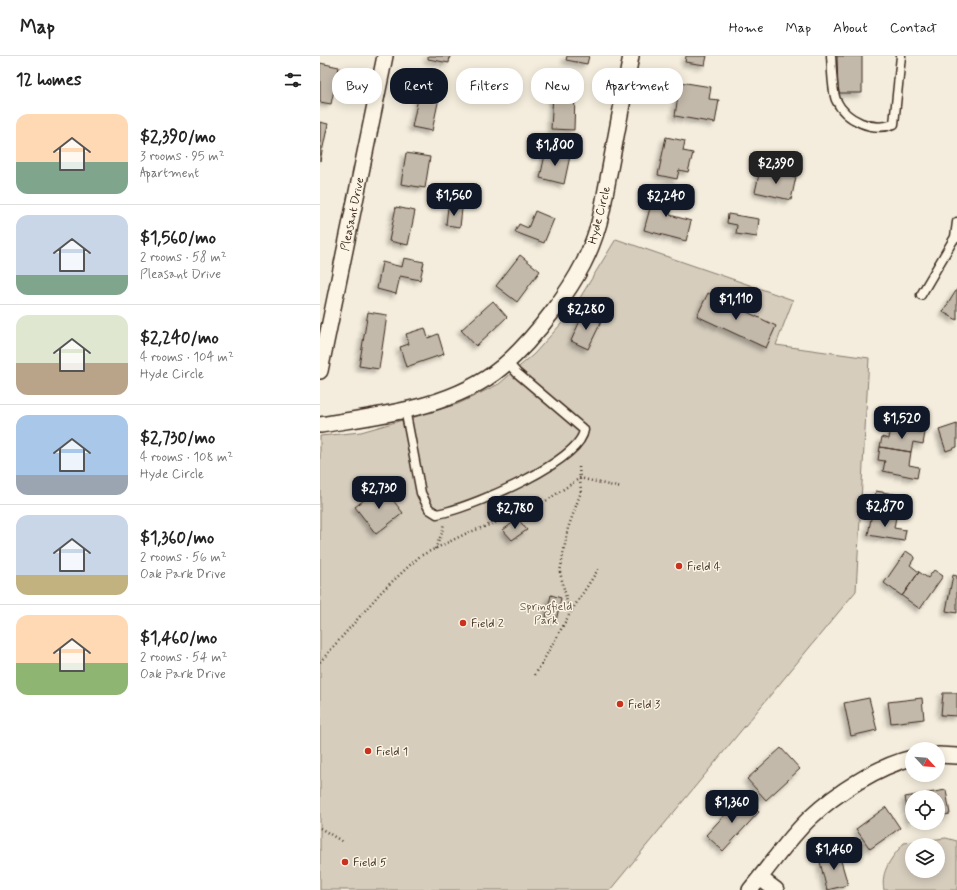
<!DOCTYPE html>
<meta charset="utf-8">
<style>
body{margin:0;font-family:Mynerve,sans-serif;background:#f2f2f2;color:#222;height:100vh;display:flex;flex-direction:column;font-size:15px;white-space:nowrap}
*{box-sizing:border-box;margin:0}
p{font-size:13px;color:#767676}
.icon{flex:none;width:22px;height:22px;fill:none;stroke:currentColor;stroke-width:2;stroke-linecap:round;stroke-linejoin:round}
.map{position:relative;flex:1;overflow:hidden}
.sheet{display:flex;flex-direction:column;background:#fff;width:320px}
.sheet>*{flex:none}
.guide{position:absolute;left:12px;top:12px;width:380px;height:36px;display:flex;gap:8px}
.needle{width:26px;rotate:116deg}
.buttons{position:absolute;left:585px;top:686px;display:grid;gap:8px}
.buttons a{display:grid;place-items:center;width:40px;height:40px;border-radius:50%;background:#fff;box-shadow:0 2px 10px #0003;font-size:20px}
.price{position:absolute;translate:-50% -34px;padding:0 9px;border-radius:8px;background:#111827;color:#fff;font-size:13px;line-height:26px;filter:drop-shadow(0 1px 2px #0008)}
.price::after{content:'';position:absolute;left:50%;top:24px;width:12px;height:9px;margin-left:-6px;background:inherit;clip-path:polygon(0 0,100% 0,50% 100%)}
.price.current{background:#222;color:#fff}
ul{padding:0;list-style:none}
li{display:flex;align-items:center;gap:12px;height:100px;padding:0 16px}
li+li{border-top:1px solid #e0e0e0}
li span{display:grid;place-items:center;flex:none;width:112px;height:80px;border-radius:12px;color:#555}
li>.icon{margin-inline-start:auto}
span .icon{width:48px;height:48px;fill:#fffc;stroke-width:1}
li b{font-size:17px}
h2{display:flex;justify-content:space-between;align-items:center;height:48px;padding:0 16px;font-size:17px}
.chip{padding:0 14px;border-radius:16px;background:#fff;box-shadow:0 2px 10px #0003;font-size:14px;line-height:36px}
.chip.current{background:#111827;color:#fff}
header{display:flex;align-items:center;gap:24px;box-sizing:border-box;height:56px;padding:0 20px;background:#fff;border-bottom:1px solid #e0e0e0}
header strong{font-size:19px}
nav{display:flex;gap:22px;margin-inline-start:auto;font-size:14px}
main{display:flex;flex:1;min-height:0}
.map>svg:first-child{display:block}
.green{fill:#d6cdbd;stroke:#887c6e;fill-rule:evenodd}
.building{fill:#c3b9aa;stroke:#3b2a1e;filter:url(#shadow)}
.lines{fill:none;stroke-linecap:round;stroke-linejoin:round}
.service-casing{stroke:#3b2a1e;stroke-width:11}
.minor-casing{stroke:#3b2a1e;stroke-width:18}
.path{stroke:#3b2a1e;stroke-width:2.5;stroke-dasharray:1 3;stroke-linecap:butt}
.service{stroke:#fcf5e5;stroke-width:8}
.minor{stroke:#fcf5e5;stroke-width:15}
.poi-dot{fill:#c8321e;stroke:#fcf5e5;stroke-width:1.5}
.labels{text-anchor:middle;stroke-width:3;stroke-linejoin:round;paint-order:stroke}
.street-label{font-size:12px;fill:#3b2a1e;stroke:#fcf5e5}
.poi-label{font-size:12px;fill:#3b2a1e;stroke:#fcf5e5;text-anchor:start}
.park-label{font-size:12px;fill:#625346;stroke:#fcf5e5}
</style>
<header>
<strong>Map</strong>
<nav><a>Home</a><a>Map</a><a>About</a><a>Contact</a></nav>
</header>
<main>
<section class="sheet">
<h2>12 homes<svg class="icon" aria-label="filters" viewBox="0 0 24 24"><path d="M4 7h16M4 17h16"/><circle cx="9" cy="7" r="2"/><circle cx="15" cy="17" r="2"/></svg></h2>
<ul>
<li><span style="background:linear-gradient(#ffd9b3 60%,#7fa58c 0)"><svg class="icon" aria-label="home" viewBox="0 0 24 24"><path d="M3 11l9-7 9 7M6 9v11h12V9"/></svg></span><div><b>$2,390/mo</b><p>3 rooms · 95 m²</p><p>Apartment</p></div></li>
<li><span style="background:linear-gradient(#c9d6e8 75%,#7fa58c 0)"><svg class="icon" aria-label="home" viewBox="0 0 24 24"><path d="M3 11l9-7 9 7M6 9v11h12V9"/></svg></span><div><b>$1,560/mo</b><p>2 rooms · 58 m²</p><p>Pleasant Drive</p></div></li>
<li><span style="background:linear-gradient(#dfe7d0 60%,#b9a48a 0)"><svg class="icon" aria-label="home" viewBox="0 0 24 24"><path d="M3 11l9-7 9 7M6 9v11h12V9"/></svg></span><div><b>$2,240/mo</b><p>4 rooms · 104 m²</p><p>Hyde Circle</p></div></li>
<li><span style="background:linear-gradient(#a9c7e8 75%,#9aa5b1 0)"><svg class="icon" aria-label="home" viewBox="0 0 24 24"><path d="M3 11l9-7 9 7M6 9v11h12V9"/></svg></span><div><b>$2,730/mo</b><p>4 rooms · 108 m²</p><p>Hyde Circle</p></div></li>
<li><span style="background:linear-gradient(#c9d6e8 75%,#c2b280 0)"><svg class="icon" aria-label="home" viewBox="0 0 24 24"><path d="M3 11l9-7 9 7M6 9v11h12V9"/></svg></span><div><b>$1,360/mo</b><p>2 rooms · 56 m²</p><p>Oak Park Drive</p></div></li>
<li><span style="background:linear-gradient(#ffd9b3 60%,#8fb573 0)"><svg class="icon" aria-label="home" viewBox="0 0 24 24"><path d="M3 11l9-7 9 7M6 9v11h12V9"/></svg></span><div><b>$1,460/mo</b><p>2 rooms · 54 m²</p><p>Oak Park Drive</p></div></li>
</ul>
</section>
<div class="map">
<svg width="637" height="834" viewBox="0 0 637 834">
<defs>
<filter id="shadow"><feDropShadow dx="-3.5" dy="3.5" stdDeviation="2" flood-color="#0004"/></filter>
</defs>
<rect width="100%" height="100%" fill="#f4eddd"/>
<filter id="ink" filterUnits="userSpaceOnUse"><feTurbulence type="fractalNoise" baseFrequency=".025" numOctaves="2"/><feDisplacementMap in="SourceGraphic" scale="8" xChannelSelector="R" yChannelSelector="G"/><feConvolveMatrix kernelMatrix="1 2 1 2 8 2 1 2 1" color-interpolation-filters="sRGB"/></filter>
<g filter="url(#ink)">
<path class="green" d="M296,183L473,244L456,289L549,302L536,535L290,834H0V380L41,376L138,348L179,328L214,298L250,258Z
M626,782L637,785V834H564C560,815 572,801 584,787ZM592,789H618V815H592Z"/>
<path class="building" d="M108,0H130L129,7L108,3Z
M247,0H269L267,8L246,4Z
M366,0H387L385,9L365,6Z
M517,0H542V37H518Z
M0,7L19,11L11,48L0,46Z
M360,26L391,31L389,43L399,44L395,67L355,60Z
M99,38L119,42L112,75L92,71Z
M233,38L255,39L254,74L231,73Z
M0,66L8,68L0,105Z
M346,81L365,85L363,95L373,97L368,116L359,114L357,123L338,119Z
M226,94L250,100L244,128L220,122Z
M86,97L110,101L105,132L81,128Z
M440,114L476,121L471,144L435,136Z
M335,134L356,139L350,159L371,165L366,185L324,174Z
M76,151L95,155L88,189L69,185Z
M128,151L142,153L140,171L126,169Z
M215,155L234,163L224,187L195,176L199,168L208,172Z
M408,158L439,163L437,181L416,178L417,169L407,167Z
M200,199L220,215L197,246L176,230Z
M84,202L104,206L100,224L80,220L76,238L57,233L62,206L82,211Z
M637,233V264L623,256Z
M388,237L456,270L446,292L377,260Z
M173,245L187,261L156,290L141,274Z
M48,256L67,259L59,313L39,310Z
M263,258L281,266L268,293L251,285Z
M105,272L108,282L118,278L124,298L86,311L80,291L89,288L86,278Z
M637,368V391L626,395L619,374Z
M571,371L605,377L603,388L593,386L591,396L560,391L562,381L569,383Z
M560,391L591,396L589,409L599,411L597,422L563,415L565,405L558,404Z
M62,430L83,457L56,478L35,451Z
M556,435L592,441L590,452L578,450L576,461L552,457Z
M552,457L576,461L574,472L586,474L584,485L548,479Z
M198,463L207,474L192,484L183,474Z
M586,495L595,501L590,509L599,516L582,540L564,527Z
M614,514L623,520L600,553L582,540L599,516L608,522Z
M633,519L637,520V557L626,555Z
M231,539L241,542L236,565L226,563Z
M623,637H637V660L621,659Z
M549,642L557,674L531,680L524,647Z
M602,642L604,663L571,667L568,646Z
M461,692L480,713L446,744L427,723Z
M626,734L630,758L618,760V741H592V764L589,765L585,741Z
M422,740L439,756L403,795L386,779Z
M566,751L580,772L550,793L536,773Z
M517,791L528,829L507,834L500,806L510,804L507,794Z"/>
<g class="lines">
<defs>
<path id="service" d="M511,0C512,11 512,34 516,44C526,65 553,76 574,68L581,0
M635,181L637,166
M601,239L635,181L637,182
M85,353L101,437L109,453L117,458L126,456C155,449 260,406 264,374L197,317L187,306"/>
<path id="minor" d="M0,315L65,0
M0,369C61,359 133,352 182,311C202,294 218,275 233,255C257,223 273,195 282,155L311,0
M618,699L637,700
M440,822L456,834
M430,834C450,810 468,783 490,762C516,737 558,710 592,702"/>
</defs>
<use href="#service" class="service-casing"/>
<use href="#minor" class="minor-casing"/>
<path class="path" d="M259,411L261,436L248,472L240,516L247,546L252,554L279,512
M115,493L122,477L124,467
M0,606L62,535L100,500L145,478L217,451L260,422L301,432
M215,619L252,554
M0,772L23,786"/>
<use href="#service" class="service"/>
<use href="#minor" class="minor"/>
</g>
</g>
<g class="poi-dot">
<circle cx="359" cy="510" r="4"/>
<circle cx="143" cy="567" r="4"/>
<circle cx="300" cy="648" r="4"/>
<circle cx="48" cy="695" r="4"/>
<circle cx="25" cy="806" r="4"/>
</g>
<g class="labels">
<g class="street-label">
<text transform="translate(32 158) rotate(-78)" y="4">Pleasant Drive</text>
<text transform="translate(279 159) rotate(-76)" y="4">Hyde Circle</text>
</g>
<g class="poi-label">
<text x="367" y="514">Field 4</text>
<text x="151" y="571">Field 2</text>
<text x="308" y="652">Field 3</text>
<text x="56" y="699">Field 1</text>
<text x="33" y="810">Field 5</text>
</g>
<g class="park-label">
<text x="226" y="554">Springfield<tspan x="226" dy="14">Park</tspan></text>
</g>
</g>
</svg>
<div class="buttons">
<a><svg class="needle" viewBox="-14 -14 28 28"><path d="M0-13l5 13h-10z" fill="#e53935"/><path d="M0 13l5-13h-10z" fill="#767676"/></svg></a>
<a><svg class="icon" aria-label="locate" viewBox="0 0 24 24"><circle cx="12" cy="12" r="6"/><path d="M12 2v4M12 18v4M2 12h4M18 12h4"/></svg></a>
<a><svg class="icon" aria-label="layers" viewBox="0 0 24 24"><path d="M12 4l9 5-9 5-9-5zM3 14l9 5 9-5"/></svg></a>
</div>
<b class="price" style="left:235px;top:111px">$1,800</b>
<b class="price current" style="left:456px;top:129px">$2,390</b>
<b class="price" style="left:134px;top:161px">$1,560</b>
<b class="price" style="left:346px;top:162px">$2,240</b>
<b class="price" style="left:416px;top:265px">$1,110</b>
<b class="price" style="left:266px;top:275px">$2,280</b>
<b class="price" style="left:582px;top:384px">$1,520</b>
<b class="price" style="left:59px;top:454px">$2,730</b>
<b class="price" style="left:565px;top:472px">$2,870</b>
<b class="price" style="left:195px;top:474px">$2,780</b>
<b class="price" style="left:412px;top:768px">$1,360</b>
<b class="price" style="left:514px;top:815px">$1,460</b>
<div class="guide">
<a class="chip">Buy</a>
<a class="chip current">Rent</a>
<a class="chip">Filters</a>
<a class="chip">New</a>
<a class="chip">Apartment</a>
</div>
</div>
</main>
